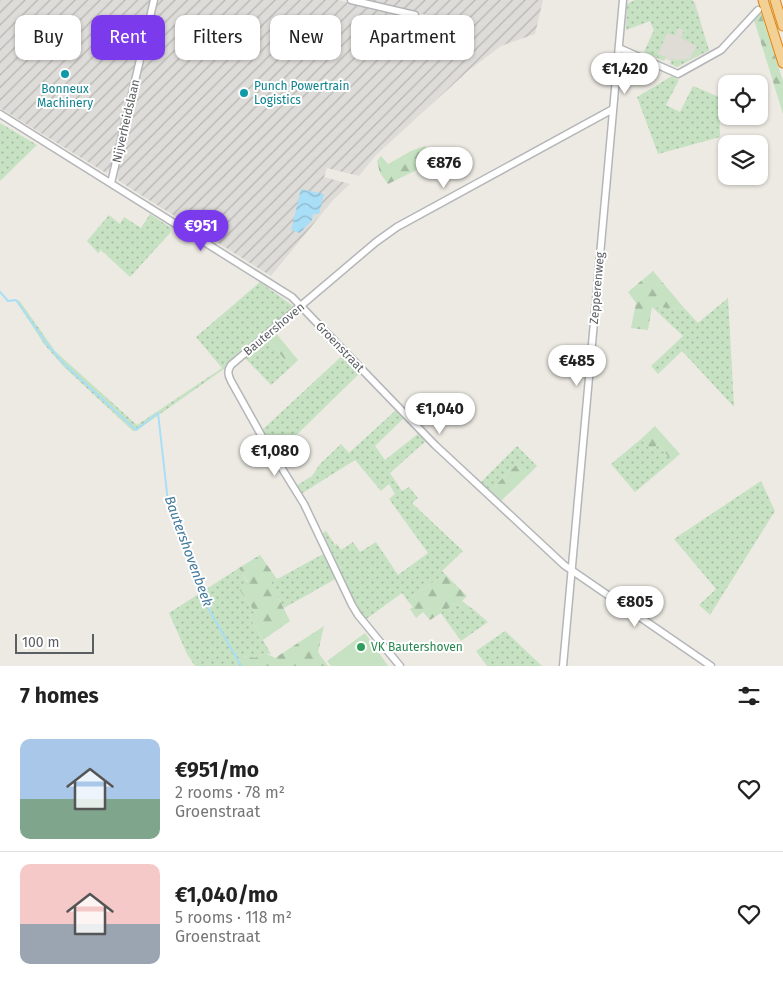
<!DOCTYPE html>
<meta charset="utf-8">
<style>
body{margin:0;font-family:"Fira Sans",sans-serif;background:#f6f6f6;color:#222;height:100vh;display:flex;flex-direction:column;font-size:19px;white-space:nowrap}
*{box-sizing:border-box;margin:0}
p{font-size:16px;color:#767676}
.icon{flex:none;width:28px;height:28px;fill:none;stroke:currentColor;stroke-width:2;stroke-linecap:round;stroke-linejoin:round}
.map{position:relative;height:666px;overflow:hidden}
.drawer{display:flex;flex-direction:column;background:#fff;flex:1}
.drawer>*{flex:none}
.guide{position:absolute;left:15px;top:15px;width:500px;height:45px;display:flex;gap:10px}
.fabs{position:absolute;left:718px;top:75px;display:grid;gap:10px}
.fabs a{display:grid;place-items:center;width:50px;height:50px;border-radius:10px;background:#fff;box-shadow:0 1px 4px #0004;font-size:25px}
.scale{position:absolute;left:15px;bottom:12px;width:79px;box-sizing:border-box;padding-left:5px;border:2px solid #5b5f63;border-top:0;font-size:14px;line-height:18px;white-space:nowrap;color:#5b5f63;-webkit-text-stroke:4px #fff;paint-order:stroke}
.price{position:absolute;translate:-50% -42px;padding:0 11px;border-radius:18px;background:#fff;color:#222;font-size:16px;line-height:32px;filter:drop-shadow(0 1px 2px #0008)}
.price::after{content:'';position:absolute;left:50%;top:30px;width:15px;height:11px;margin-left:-8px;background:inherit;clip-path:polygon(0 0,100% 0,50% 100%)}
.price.selected{background:#7c3aed;color:#fff}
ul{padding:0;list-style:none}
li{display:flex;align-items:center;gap:15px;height:125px;padding:0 20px}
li+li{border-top:1px solid #e0e0e0}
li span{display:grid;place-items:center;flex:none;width:140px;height:100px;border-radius:10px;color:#555}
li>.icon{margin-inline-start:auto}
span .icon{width:60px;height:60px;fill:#fffc;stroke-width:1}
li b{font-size:21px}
h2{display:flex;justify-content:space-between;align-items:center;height:60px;padding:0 20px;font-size:21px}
.chip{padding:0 18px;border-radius:10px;background:#fff;box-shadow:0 1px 4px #0004;font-size:18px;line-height:45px}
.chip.selected{background:#7c3aed;color:#fff}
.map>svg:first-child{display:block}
.industrial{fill:url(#industrial-furrows)}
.education{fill:#dfdbd5}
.grass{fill:url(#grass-dots)}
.forest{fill:url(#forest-firs)}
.garden{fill:#c6e2c2}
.water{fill:url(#water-waves)}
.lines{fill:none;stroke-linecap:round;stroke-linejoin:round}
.stream{stroke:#a9def7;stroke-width:2}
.minor-casing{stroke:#b4b6b9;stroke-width:9}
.highway-casing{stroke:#dc8614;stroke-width:11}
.minor{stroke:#fff;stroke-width:6}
.highway{stroke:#f3d094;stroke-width:9}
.culture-dot{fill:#0f9aa8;stroke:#fff;stroke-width:2}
.leisure-dot{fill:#2e9e5b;stroke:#fff;stroke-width:2}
.labels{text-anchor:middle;stroke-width:4;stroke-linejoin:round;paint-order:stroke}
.culture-label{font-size:12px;fill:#0d838f;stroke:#fff;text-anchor:start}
.street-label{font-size:12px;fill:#5b5f63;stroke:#fff}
.leisure-label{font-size:12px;fill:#27864d;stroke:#fff;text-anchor:start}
.water-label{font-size:14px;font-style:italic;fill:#457b9f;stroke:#fff}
</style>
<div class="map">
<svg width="783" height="666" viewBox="0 0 783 666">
<defs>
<pattern id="industrial-furrows" width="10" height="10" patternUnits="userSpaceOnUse" patternTransform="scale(1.25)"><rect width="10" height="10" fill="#dedcd8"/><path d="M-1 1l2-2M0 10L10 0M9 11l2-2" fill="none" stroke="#b7b6b3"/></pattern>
<pattern id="grass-dots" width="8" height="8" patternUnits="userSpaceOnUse" patternTransform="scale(1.25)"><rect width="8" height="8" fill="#c6e2c2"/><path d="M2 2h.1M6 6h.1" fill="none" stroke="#a4baa1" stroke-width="1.8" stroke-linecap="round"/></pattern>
<pattern id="forest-firs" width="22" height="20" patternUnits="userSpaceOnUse" patternTransform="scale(1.25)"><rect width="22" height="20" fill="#c6e2c2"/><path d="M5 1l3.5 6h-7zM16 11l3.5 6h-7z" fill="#a4baa1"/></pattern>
<pattern id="water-waves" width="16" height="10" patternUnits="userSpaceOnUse" patternTransform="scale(1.25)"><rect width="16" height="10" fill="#a9def7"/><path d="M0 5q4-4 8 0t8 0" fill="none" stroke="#8db7cc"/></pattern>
</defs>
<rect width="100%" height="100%" fill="#edeae3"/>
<path class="industrial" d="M0,0H151L112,162L110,170L106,173L0,108Z
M158,0H338L451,27L453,21L363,0H543L535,34L501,46L468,71L376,155L359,176L327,168L324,177L350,184L333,200L271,276L133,190L118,180L117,174Z"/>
<path class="education" d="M695,2L709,51L679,65L645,50L654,30L650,21Z"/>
<path class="grass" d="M635,0H693L709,50L677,67L670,64L672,59L677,60L690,59L697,46L681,38L684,30L678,28L675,36L667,33L658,54L666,57L664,61L644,52L654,30L650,21L626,30L627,4Z
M672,76L679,80L666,105L680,112L693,86L719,97L720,137L658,154L637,97Z
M0,123L37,145L0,181Z
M150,214L171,228L170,233L130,277L101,250L98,253L87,241L109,215L120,224L124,217L141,228Z
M260,282L293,306L292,310L224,369L136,431H133L64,367L44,344L17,302L19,300L55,351L137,425L222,368L196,337Z
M728,298L734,407L682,351L658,374L651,366L683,336L652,307L685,309L698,323Z
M267,338L291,367L271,385L244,357Z
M344,354L361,372L276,455L261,431Z
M396,410L404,418L375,446L385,460L419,433L427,440L390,473L402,491L409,487L418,498L412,503L463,551L442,571L445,574L407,600L402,593L365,620L351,595L323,533L326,531L335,545L337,544L341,550L353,542L360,552L376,542L398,575L428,553L389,499L395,494L389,484L381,491L355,460L301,494L296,486L312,476L320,464L341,444L349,453Z
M641,439L651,450L658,444L672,461L635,492L611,464Z
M517,446L537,466L527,476L516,465L489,492L480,483Z
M761,481L775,511L710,615L699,605L716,589L674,539Z
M325,553L337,578L284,608L270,583Z
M239,568L248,583L239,589L255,612L249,616L271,654C264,653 260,653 256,659L245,656L239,660V666H195L187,654L169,613Z
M456,603L469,614L474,610L488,622L461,641L440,612Z
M505,631L542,666H487L476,651Z"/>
<path class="forest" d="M761,13L783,81V114L754,20Z
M425,146L433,162L388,184L380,173L377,161L381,156L388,164L411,151Z
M653,271L685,309L652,307L648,330L631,328L636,303L628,292Z
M275,332L298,360L291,367L267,338Z
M655,426L680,454L672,461L658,444L651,450L641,439Z
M516,465L527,476L500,502L489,492Z
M260,555L277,579L271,583L290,621L263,640L249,616L255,612L239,589L248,582L239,568Z
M445,574L467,596L462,601L474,610L469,614L456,603L430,620L423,612L416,618L410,609L413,607L407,600Z
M324,626L318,652L328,666H239V660L242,656L256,658L258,656L265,653L275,658Z"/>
<path class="garden" d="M365,633L388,666H331L327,661Z"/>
<path class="water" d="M301,189L324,194L319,214H313L312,220L300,233L291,230Z"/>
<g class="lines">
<path class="stream" d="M0,292L8,301L16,300L47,344L62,362L136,430L158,413L168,502L188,543L202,597L241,666"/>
<defs>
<path id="minor" d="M351,0L415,15
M619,48L678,74L721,50L758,10
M0,114L292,297L435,445L564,565L711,666
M111,183L154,0
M400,666L358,615L352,605L304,504L260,433L231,381C228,375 227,371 231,365L376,242L397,227L613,109
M563,666L623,0"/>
<path id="highway" d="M763,0L783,63
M775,0L783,26"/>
</defs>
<use href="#minor" class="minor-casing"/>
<use href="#highway" class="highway-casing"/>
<use href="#minor" class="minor"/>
<use href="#highway" class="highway"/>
</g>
<g class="culture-dot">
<circle cx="65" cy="74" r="5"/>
<circle cx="244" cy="93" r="5"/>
</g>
<circle class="leisure-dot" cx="361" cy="647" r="5"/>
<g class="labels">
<g class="culture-label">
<text x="254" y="90">Punch Powertrain<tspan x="254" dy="14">Logistics</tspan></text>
<text x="65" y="93" text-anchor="middle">Bonneux<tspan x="65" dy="14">Machinery</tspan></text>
</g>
<g class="street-label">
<text transform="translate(126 121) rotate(-77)" y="4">Nijverheidslaan</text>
<text transform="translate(597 288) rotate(-85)" y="4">Zepperenweg</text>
<text transform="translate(274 329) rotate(-40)" y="4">Bautershoven</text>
<text transform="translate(340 347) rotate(46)" y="4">Groenstraat</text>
</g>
<g class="leisure-label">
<text x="371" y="651">VK Bautershoven</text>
</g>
<g class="water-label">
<text transform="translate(189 551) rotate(70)" y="5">Bautershovenbeek</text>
</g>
</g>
</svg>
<div class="fabs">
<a><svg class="icon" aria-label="locate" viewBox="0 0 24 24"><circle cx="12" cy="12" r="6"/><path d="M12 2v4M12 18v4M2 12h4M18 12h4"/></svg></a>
<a><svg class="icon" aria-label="layers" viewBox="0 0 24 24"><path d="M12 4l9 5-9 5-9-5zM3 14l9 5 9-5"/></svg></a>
</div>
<div class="scale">100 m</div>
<b class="price" style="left:625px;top:95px">€1,420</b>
<b class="price" style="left:444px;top:189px">€876</b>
<b class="price selected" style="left:201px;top:252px">€951</b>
<b class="price" style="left:577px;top:387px">€485</b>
<b class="price" style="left:440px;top:435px">€1,040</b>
<b class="price" style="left:275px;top:477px">€1,080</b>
<b class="price" style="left:635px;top:628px">€805</b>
<div class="guide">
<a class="chip">Buy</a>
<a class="chip selected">Rent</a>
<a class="chip">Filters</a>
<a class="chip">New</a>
<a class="chip">Apartment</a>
</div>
</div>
<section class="drawer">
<h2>7 homes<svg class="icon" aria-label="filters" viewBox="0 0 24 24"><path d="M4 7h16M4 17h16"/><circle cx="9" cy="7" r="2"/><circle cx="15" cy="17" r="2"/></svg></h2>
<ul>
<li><span style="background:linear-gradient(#a9c7e8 60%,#7fa58c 0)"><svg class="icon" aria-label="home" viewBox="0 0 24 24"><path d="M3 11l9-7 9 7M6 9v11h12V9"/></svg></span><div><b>€951/mo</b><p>2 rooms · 78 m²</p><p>Groenstraat</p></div><svg class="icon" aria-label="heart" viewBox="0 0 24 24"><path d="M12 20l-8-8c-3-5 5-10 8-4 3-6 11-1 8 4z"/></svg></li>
<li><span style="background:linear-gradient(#f6c9c9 60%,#9aa5b1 0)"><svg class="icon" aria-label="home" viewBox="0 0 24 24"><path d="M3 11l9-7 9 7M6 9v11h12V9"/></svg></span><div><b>€1,040/mo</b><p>5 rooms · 118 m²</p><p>Groenstraat</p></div><svg class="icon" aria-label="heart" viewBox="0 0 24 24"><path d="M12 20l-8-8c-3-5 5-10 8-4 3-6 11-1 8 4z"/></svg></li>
</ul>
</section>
